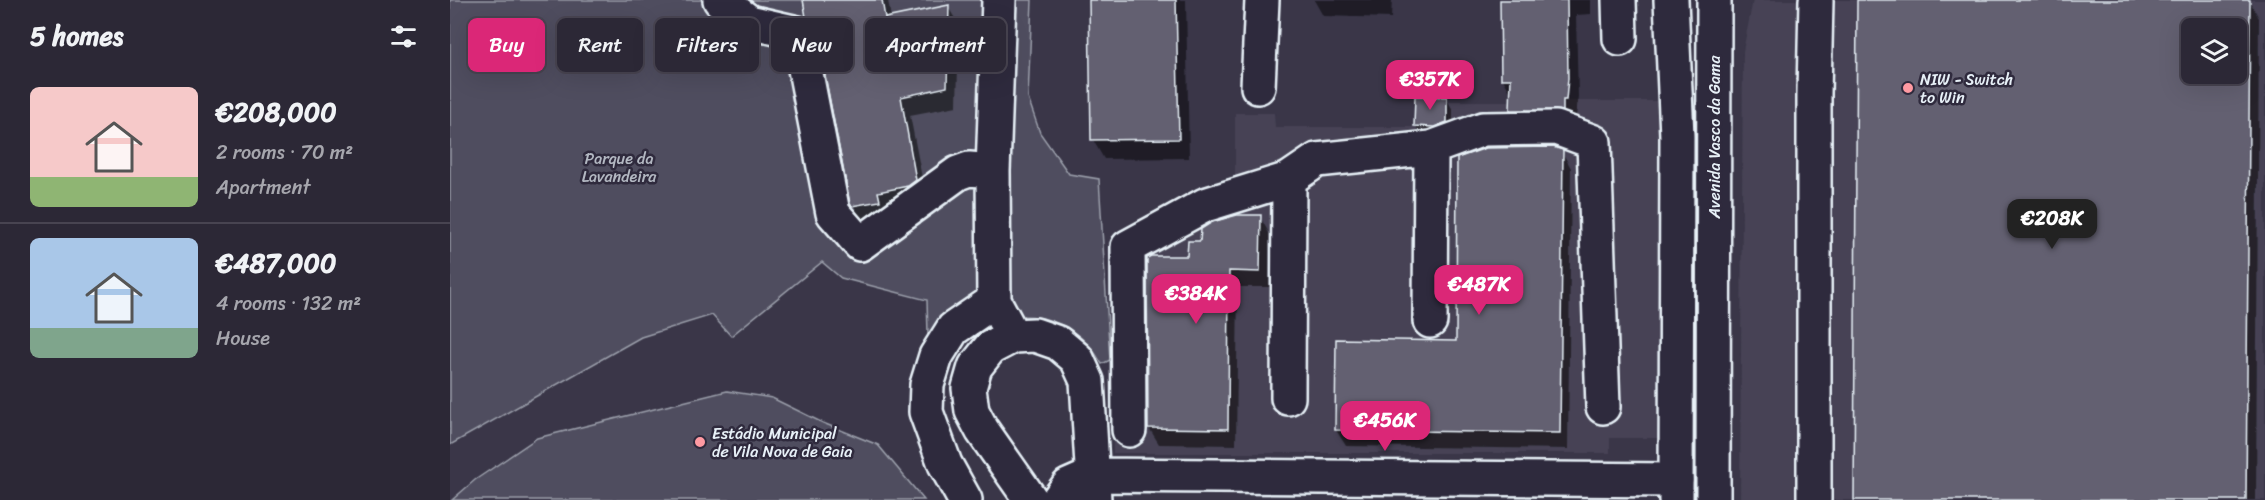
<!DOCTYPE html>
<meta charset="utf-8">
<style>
body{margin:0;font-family:Sriracha,sans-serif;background:#34303e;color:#f1f3f6;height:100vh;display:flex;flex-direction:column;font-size:22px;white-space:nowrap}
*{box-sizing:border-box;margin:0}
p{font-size:20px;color:#a6a6ad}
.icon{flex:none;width:33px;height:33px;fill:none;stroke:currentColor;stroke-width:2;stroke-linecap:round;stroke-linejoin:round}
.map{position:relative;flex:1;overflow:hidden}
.details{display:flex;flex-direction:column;background:#2c2836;width:450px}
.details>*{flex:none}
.banner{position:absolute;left:18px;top:18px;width:570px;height:54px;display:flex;gap:12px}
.tools{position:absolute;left:1731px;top:18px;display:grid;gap:12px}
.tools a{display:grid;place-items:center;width:66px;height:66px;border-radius:9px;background:#2c2836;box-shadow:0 6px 24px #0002,0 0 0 2px #484451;font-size:30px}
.price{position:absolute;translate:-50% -51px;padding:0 14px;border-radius:12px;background:#db2777;color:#fff;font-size:20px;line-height:39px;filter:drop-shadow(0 2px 3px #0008)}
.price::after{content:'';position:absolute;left:50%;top:36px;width:18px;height:14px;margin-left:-9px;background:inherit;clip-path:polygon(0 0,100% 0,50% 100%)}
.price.on{background:#222;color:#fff}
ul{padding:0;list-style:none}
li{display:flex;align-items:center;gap:18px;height:150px;padding:0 30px}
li+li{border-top:2px solid #484451}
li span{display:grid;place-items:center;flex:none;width:168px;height:120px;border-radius:9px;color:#555}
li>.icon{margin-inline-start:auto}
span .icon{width:72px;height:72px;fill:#fffc;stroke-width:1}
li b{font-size:26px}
h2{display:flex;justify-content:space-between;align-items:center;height:72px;padding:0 30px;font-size:26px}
.pill{padding:0 21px;border-radius:9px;background:#2c2836;box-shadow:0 6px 24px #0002,0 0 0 2px #484451;font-size:21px;line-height:54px}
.pill.on{background:#db2777;color:#fff}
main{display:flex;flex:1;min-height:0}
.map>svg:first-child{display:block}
.built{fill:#464354;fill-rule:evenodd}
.green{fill:#504e5f;stroke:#9ca0ac;stroke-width:1.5}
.shadow{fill:#0007;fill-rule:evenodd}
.building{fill:#636171;stroke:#e8f1f8;stroke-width:1.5;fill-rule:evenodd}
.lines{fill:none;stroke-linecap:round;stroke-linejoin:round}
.minor-casing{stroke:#e8f1f8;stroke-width:38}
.major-casing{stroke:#e8f1f8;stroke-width:38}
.minor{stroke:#2f2a3d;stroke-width:33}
.major{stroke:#2f2a3d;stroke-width:33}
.poi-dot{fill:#ff9aa2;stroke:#2f2a3d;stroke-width:2}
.labels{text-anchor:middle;stroke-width:5;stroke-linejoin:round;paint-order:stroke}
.poi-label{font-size:16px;fill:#e8f1f8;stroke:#2f2a3d;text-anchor:start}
.street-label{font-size:16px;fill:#e8f1f8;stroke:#2f2a3d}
.park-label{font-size:16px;fill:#b3b8c2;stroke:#2f2a3d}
</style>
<main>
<section class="details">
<h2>5 homes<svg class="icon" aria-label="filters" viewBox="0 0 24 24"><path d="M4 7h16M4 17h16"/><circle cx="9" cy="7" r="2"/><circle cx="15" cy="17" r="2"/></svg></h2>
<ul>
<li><span style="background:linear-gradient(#f6c9c9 75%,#8fb573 0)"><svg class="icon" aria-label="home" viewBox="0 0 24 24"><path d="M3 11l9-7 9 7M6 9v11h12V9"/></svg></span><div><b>€208,000</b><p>2 rooms · 70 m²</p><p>Apartment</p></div></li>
<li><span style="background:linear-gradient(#a9c7e8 75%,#7fa58c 0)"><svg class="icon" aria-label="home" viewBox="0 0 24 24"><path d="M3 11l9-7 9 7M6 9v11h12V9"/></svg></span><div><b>€487,000</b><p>4 rooms · 132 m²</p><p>House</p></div></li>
</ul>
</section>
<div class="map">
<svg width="1815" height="500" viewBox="0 0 1815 500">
<rect width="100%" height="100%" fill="#3a3648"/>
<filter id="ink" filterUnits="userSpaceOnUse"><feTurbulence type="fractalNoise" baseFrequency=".0167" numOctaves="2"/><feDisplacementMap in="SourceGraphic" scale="12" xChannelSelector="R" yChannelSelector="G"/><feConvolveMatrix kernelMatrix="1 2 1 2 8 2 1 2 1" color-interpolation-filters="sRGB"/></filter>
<g filter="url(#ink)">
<path class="built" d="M1303,0H1815V500H1290L1293,51ZM1742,28H1786V74H1742Z
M999,101H1210L1211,438H1160V453H663V333L658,243L785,183V113H824L825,127H999Z"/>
<path class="green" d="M0,0H582L578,98L590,133L619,174L649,179L660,360L652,364C620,307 546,298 506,353L478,334L477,300L391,278L372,262L281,336L262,315L191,337L0,445Z
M277,391L322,398L373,423L428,445L474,500H2L25,480L87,438Z"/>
<path class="shadow" d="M354,0H438L441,18L498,7L509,25L507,106L460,115L476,199L414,225L404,206L369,36L357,16Z
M641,0H736L739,158L654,159L643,140Z
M864,0H942L941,18L873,16Z
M1051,0H1141V14L1126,15L1128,97L1126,118L1072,128L1061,110L1062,95L1053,79Z
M1409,0H1799L1809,18L1806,500H1405ZM1742,28H1786V74H1742Z
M996,98L1003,110V134L972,138L966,126Z
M1112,152L1121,168L1118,449L896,446L886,430L1007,343Z
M810,217L819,233V287H788L786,445L709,444L699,428L739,258L752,243Z"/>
<path class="building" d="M353,0H432L435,18L499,5L497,87L451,97L466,180L458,186L428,192L430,201L402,206L400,204L366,29L362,20L356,17Z
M639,0H726L729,139L641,140Z
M1050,0H1117L1118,78L1116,100H1113V111L1060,110L1061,79H1051Z
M1407,0H1800L1796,500H1404ZM1742,28H1786V74H1742Z
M965,96L997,97V122L984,127L964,126Z
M1103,147L1113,150L1110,433L885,430L886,339L1006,341L1007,158L1036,148Z
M787,215H811L810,272L779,271L778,429L698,428L697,258L701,256H737L738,241H750L751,229L762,222Z"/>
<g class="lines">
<defs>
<path id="minor" d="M270,0L299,22L348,33L383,213L410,244L508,173L519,169L543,171
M549,0L543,171L544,301L563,336
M1169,0L1170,39
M808,87L812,0
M980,321L981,148
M838,398L839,179L867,160L981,148L1033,129L1106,128L1144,142L1153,407
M679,430L678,247L755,205L839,179
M515,500L495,464L476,412L477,385L486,356L503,329L544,301
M581,500L532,430L522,411L519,388L525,367L540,348L563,336L585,335L608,343L627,359L637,381L644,500
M608,500L618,486L643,475L1226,480
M1364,500V94L1366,0"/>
<path id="major" d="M1221,0L1227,136L1226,500
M1263,500L1264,0"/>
</defs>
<use href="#minor" class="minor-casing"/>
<use href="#major" class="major-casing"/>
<use href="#minor" class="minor"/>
<use href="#major" class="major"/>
</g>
</g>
<g class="poi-dot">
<circle cx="1458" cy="88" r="6"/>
<circle cx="250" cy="442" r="6"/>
</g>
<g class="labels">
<g class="poi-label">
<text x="1470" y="85">NIW - Switch<tspan x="1470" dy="18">to Win</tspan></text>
<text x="262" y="439">Estádio Municipal<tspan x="262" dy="18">de Vila Nova de Gaia</tspan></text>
</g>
<g class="street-label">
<text transform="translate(1264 137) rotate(-90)" y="6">Avenida Vasco da Gama</text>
</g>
<g class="park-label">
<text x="169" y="164">Parque da<tspan x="169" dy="18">Lavandeira</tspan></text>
</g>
</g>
</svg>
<div class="tools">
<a><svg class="icon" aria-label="layers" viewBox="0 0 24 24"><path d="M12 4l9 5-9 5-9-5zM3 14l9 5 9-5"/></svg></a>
</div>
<b class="price" style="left:980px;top:111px">€357K</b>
<b class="price on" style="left:1602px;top:250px">€208K</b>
<b class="price" style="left:1029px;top:316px">€487K</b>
<b class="price" style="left:746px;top:325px">€384K</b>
<b class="price" style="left:935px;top:452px">€456K</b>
<div class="banner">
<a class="pill on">Buy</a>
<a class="pill">Rent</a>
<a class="pill">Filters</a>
<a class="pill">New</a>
<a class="pill">Apartment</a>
</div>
</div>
</main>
